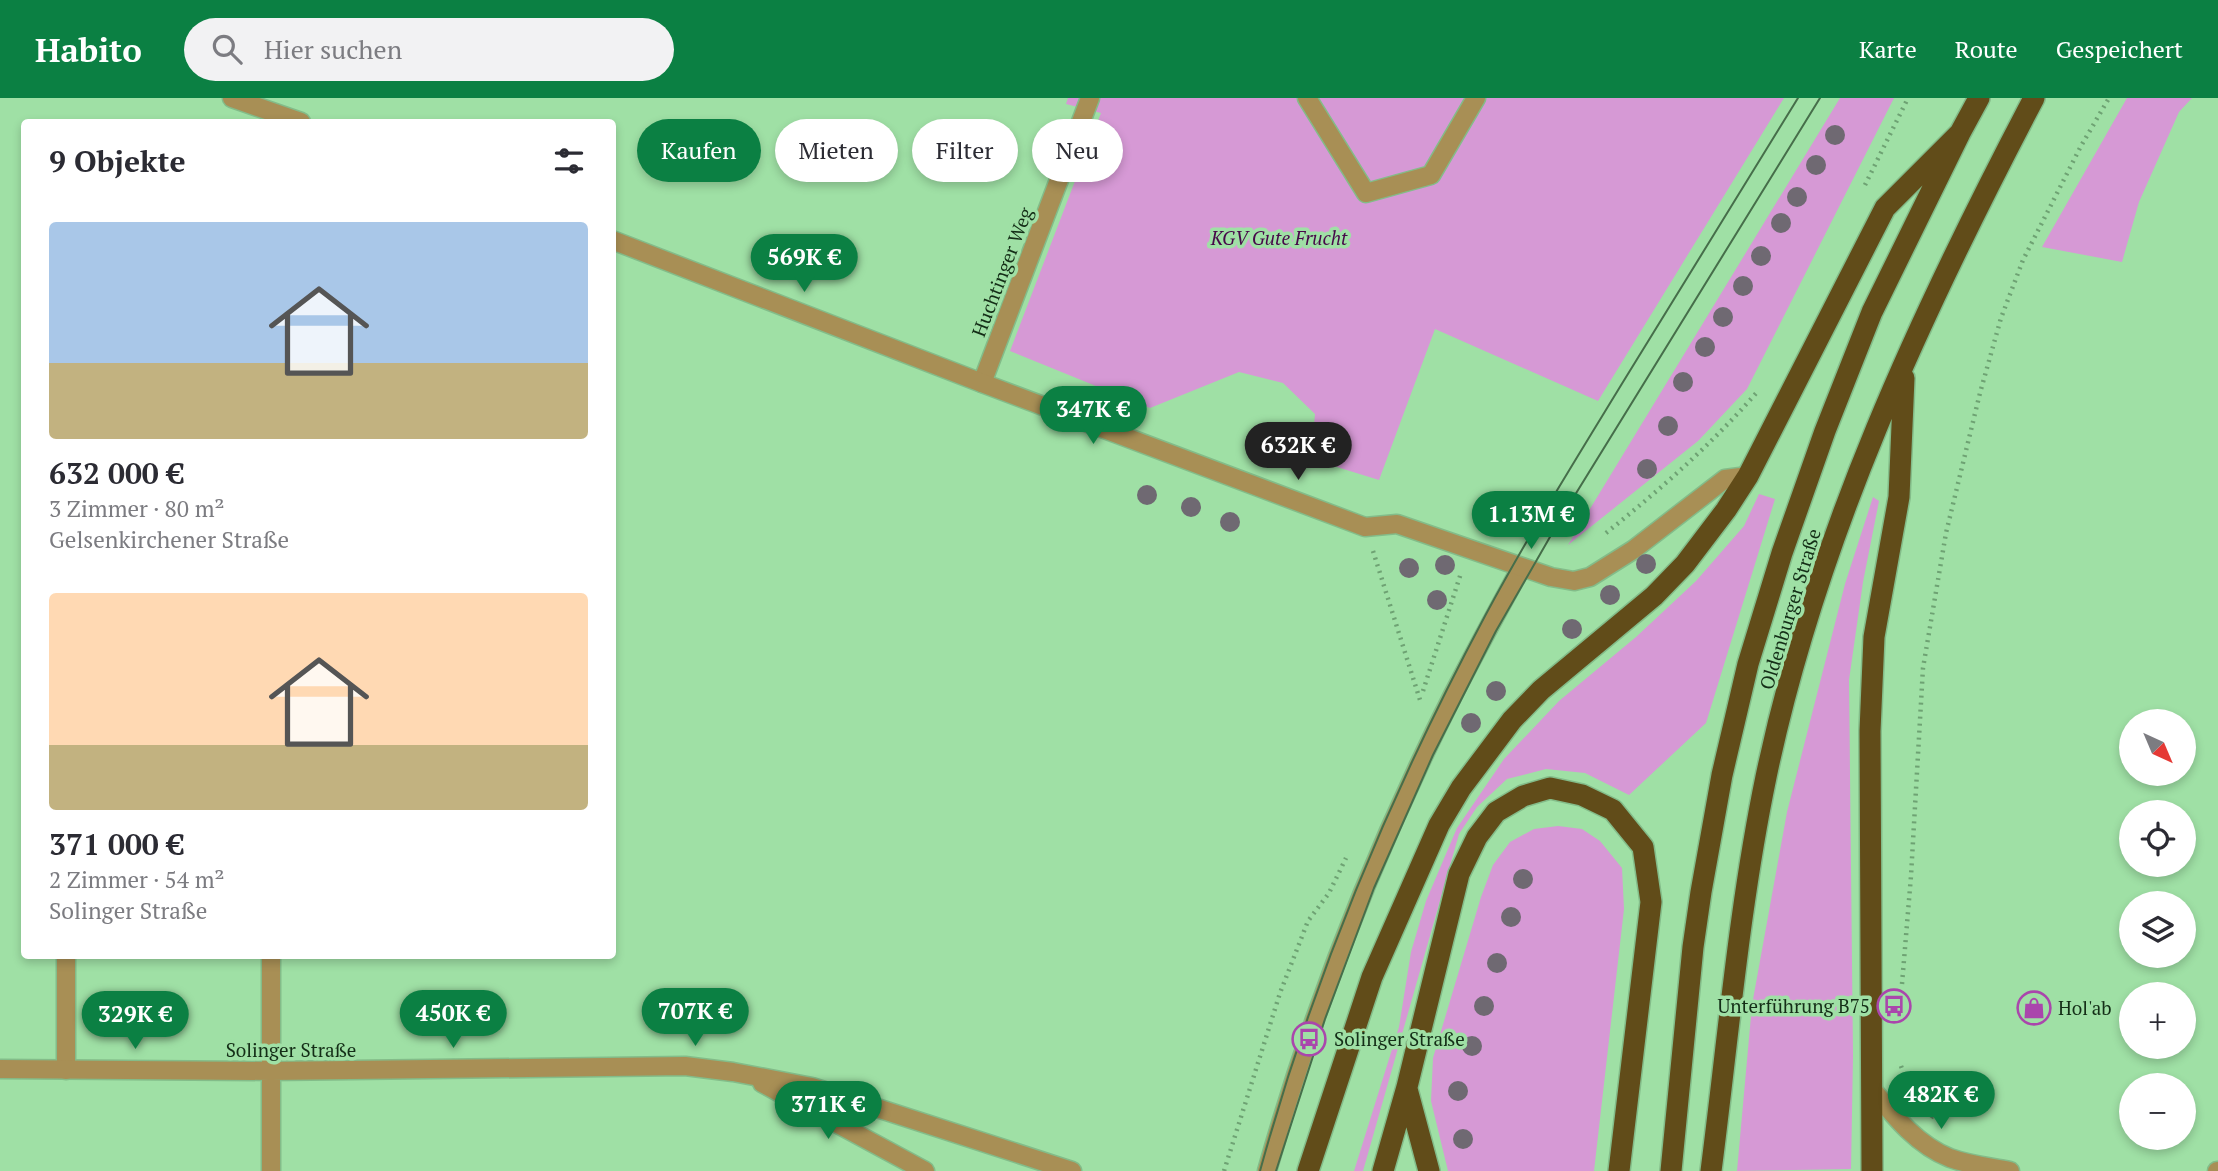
<!DOCTYPE html>
<html lang="de">
<meta charset="utf-8">
<style>
body{margin:0;font-family:"PT Serif",serif;background:#f2f2f3;color:#2b2b33;height:100vh;display:flex;flex-direction:column;font-size:26px;white-space:nowrap}
*{box-sizing:border-box;margin:0}
p{font-size:23px;color:#7c7c81}
.icon{flex:none;width:38px;height:38px;fill:none;stroke:currentColor;stroke-width:2;stroke-linecap:round;stroke-linejoin:round}
.map{position:relative;flex:1;overflow:hidden}
.drawer{position:absolute;left:21px;top:21px;width:595px;height:840px;display:flex;flex-direction:column;background:#fff;border-radius:7px;box-shadow:0 4px 10px #0003}
.drawer>*{flex:none}
.hud{position:absolute;left:637px;top:21px;width:665px;height:63px;display:flex;gap:14px}
.needle{width:46px;rotate:136deg}
.controls{position:absolute;left:2119px;top:611px;display:grid;gap:14px}
.controls a{display:grid;place-items:center;width:77px;height:77px;border-radius:50%;background:#fff;box-shadow:0 4px 10px #0003;font-size:35px}
.price{position:absolute;translate:-50% -60px;padding:0 16px;border-radius:24px;background:#0b8043;color:#fff;font-size:23px;line-height:46px;filter:drop-shadow(0 2px 4px #0008)}
.price::after{content:'';position:absolute;left:50%;top:42px;width:21px;height:16px;margin-left:-10px;background:inherit;clip-path:polygon(0 0,100% 0,50% 100%)}
.price.on{background:#222;color:#fff}
ul{padding:0;list-style:none}
li{display:grid;align-content:center;gap:14px;height:371px;padding:0 28px}
li span{display:grid;place-items:center;height:217px;border-radius:7px;color:#555}
li>.icon{margin-inline-start:auto}
span .icon{width:126px;height:126px;fill:#fffc;stroke-width:1}
li b{font-size:30px}
h2{display:flex;justify-content:space-between;align-items:center;height:84px;padding:0 28px;font-size:30px}
.chip{padding:0 24px;border-radius:32px;background:#fff;box-shadow:0 4px 10px #0003;font-size:24px;line-height:63px}
.chip.on{background:#0b8043;color:#fff}
header{display:flex;align-items:center;gap:42px;box-sizing:border-box;height:98px;padding:0 35px;background:#0b8043;color:#fff}
header strong{font-size:33px}
nav{display:flex;gap:38px;margin-inline-start:auto;font-size:24px}
.search{width:490px;height:63px;background:#f2f2f3;display:flex;align-items:center;gap:18px;box-sizing:border-box;padding:0 24px;border-radius:38px;color:#7c7c81;font-size:26px}
.map>svg:first-child{display:block}
.green{fill:#d699d5}
.lines{fill:none;stroke-linecap:round;stroke-linejoin:round}
.lane-casing{stroke:#83bc89;stroke-width:21}
.street-casing{stroke:#83bc89;stroke-width:21}
.highway-casing{stroke:#83bc89;stroke-width:24}
.path{stroke:#6ea273;stroke-width:4.5;stroke-dasharray:2 5;stroke-linecap:butt}
.lane{stroke:#a88f55;stroke-width:18}
.street{stroke:#a88f55;stroke-width:18}
.highway{stroke:#614c19;stroke-width:21}
.tram{stroke:#466e4a;stroke-width:2}
.tree{fill:#6f6972}
.labels{text-anchor:middle;stroke-width:7;stroke-linejoin:round;paint-order:stroke}
.park-label{font-size:19px;font-style:italic;fill:#470749;stroke:#9fe0a5}
.street-label{font-size:19px;fill:#142e17;stroke:#9fe0a5}
.poi-label{font-size:19px;fill:#142e17;stroke:#9fe0a5;text-anchor:start}
</style>
<header>
<strong>Habito</strong>
<div class="search"><svg class="icon" aria-label="search" viewBox="0 0 24 24"><circle cx="10" cy="10" r="6"/><path d="M15 15l6 6"/></svg>Hier suchen</div>
<nav><a>Karte</a><a>Route</a><a>Gespeichert</a></nav>
</header>
<div class="map">
<svg width="2218" height="1073" viewBox="0 0 2218 1073">
<rect width="100%" height="100%" fill="#9fe0a5"/>
<path class="green" d="M1068,0H1784L1598,303L1435,231L1379,382L1311,361L1315,316L1283,285L1239,274L1150,310L1010,253L1101,15L1066,6Z
M1840,0H1894L1747,291L1698,343L1568,447Z
M2127,0H2192L2179,14L2139,104L2122,164L2042,149Z
M1759,396L1775,401L1706,625L1629,697L1585,675L1546,671L1507,681L1477,709L1459,736L1363,1073H1354L1399,929L1411,854L1426,803L1457,730L1504,661L1559,603L1636,539L1696,483L1744,428Z
M1873,399L1879,403L1863,484L1849,582L1853,958L1851,1071L1737,1073L1752,907L1787,714L1845,486Z
M1558,728L1582,731L1600,743L1622,770L1624,811L1594,1073H1448L1431,1003L1433,960L1481,799L1493,767L1510,744L1534,731Z"/>
<g class="lines">
<defs>
<path id="lane" d="M1307,0L1366,95L1431,77L1476,0
M982,285L1090,0
M66,858V972
M1267,1073C1313,910 1377,748 1453,597C1475,554 1498,512 1521,470"/>
<path id="street" d="M232,0L301,24
M612,142L982,285L1365,429L1397,426L1551,479L1574,483L1590,479L1633,452L1725,381L1748,378
M271,858V1073
M0,971L271,973L685,968L733,974L812,989L1072,1073
M762,985L925,1073
M1872,991C1894,1018 1917,1047 1950,1060C1969,1067 1990,1069 2010,1073
M2217,1073H2218"/>
<path id="highway" d="M1407,991L1429,1073
M1308,1073L1372,879L1439,727L1461,690L1512,622L1541,592L1654,498L1685,466L1726,412L1748,378L1885,110L1960,35
M1383,1073L1407,989L1459,776L1477,739L1496,714L1523,698L1550,690L1582,697L1613,712L1643,749L1651,804L1619,1073
M1671,1073L1693,849L1701,794L1722,677L1748,566L1782,455L1825,333L1872,214L1960,35L1979,0
M1711,1073C1728,942 1739,809 1766,679C1816,440 1921,215 2034,0
M1872,1073L1870,633L1874,539L1899,399L1904,280"/>
</defs>
<use href="#lane" class="lane-casing"/>
<use href="#street" class="street-casing"/>
<use href="#highway" class="highway-casing"/>
<path class="path" d="M1865,87L1908,0
M1606,435C1661,391 1712,346 1758,293
M1373,453L1420,602
M1423,593L1461,475
M1902,886L1911,778L1923,570L1946,435L1980,295L2001,220L2023,162L2081,48L2109,0
M1901,968L1910,993
M1931,1020L1942,1005L1965,994
M1224,1073L1280,895L1308,823L1329,795L1346,760"/>
<use href="#lane" class="lane"/>
<use href="#street" class="street"/>
<use href="#highway" class="highway"/>
<path class="tram" d="M1260,1073C1313,881 1391,694 1485,518C1528,438 1576,361 1623,284C1681,189 1740,95 1798,0
M1276,1073L1325,921L1374,790L1433,657L1496,533L1562,418L1820,0"/>
</g>
<g class="tree">
<circle cx="1835" cy="37" r="10"/>
<circle cx="1816" cy="67" r="10"/>
<circle cx="1797" cy="99" r="10"/>
<circle cx="1781" cy="125" r="10"/>
<circle cx="1761" cy="158" r="10"/>
<circle cx="1743" cy="188" r="10"/>
<circle cx="1723" cy="219" r="10"/>
<circle cx="1705" cy="249" r="10"/>
<circle cx="1683" cy="284" r="10"/>
<circle cx="1668" cy="328" r="10"/>
<circle cx="1647" cy="371" r="10"/>
<circle cx="1147" cy="397" r="10"/>
<circle cx="1191" cy="409" r="10"/>
<circle cx="1230" cy="424" r="10"/>
<circle cx="1646" cy="466" r="10"/>
<circle cx="1445" cy="467" r="10"/>
<circle cx="1409" cy="470" r="10"/>
<circle cx="1610" cy="497" r="10"/>
<circle cx="1437" cy="502" r="10"/>
<circle cx="1572" cy="531" r="10"/>
<circle cx="1496" cy="593" r="10"/>
<circle cx="1471" cy="625" r="10"/>
<circle cx="1523" cy="781" r="10"/>
<circle cx="1511" cy="819" r="10"/>
<circle cx="1497" cy="865" r="10"/>
<circle cx="1484" cy="908" r="10"/>
<circle cx="1472" cy="948" r="10"/>
<circle cx="1458" cy="993" r="10"/>
<circle cx="1463" cy="1041" r="10"/>
</g>
<defs>
<symbol id="bus-ring" viewBox="-11 -11 22 22"><circle r="9.5" fill="#9fe0a5" stroke="#aa46ac" stroke-width="1.5"/><path d="M-5-6H5V4H4V6H2V4H-2V6H-4V4H-5ZM-3.5-4V0h7V-4ZM-3.5 1.2v1.5H-2V1.2ZM2 1.2v1.5H3.5V1.2Z" fill="#aa46ac"/></symbol>
<symbol id="shop-ring" viewBox="-11 -11 22 22"><circle r="9.5" fill="#9fe0a5" stroke="#aa46ac" stroke-width="1.5"/><path d="M-5-2.5h2.3a2.7 3.5 0 0 1 5.4 0H5L5.5 6h-11ZM-1.5-2.5h3a1.5 2.3 0 0 0-3 0Z" fill="#aa46ac"/></symbol>
</defs>
<g fill-rule="evenodd">
<use href="#bus-ring" x="1875" y="889" width="38" height="38"/>
<use href="#shop-ring" x="2015" y="891" width="38" height="38"/>
<use href="#bus-ring" x="1290" y="922" width="38" height="38"/>
</g>
<g class="labels">
<g class="park-label">
<text x="1279" y="147">KGV Gute Frucht</text>
</g>
<g class="street-label">
<text transform="translate(1002 174) rotate(-69)" y="7">Huchtinger Weg</text>
<text transform="translate(1790 511) rotate(-73)" y="7">Oldenburger Straße</text>
<text x="291" y="959">Solinger Straße</text>
</g>
<g class="poi-label">
<text x="1870" y="915" text-anchor="end">Unterführung B75</text>
<text x="2058" y="917">Hol'ab</text>
<text x="1334" y="948">Solinger Straße</text>
</g>
</g>
</svg>
<div class="controls">
<a><svg class="needle" viewBox="-14 -14 28 28"><path d="M0-13l5 13h-10z" fill="#e53935"/><path d="M0 13l5-13h-10z" fill="#7c7c81"/></svg></a>
<a><svg class="icon" aria-label="locate" viewBox="0 0 24 24"><circle cx="12" cy="12" r="6"/><path d="M12 2v4M12 18v4M2 12h4M18 12h4"/></svg></a>
<a><svg class="icon" aria-label="layers" viewBox="0 0 24 24"><path d="M12 4l9 5-9 5-9-5zM3 14l9 5 9-5"/></svg></a>
<a>+</a>
<a>−</a>
</div>
<b class="price" style="left:804px;top:196px">569K €</b>
<b class="price" style="left:1093px;top:348px">347K €</b>
<b class="price on" style="left:1298px;top:384px">632K €</b>
<b class="price" style="left:1531px;top:453px">1.13M €</b>
<b class="price" style="left:695px;top:950px">707K €</b>
<b class="price" style="left:453px;top:952px">450K €</b>
<b class="price" style="left:135px;top:953px">329K €</b>
<b class="price" style="left:1941px;top:1033px">482K €</b>
<b class="price" style="left:828px;top:1043px">371K €</b>
<div class="hud">
<a class="chip on">Kaufen</a>
<a class="chip">Mieten</a>
<a class="chip">Filter</a>
<a class="chip">Neu</a>
</div>
<section class="drawer">
<h2>9 Objekte<svg class="icon" aria-label="filters" viewBox="0 0 24 24"><path d="M4 7h16M4 17h16"/><circle cx="9" cy="7" r="2"/><circle cx="15" cy="17" r="2"/></svg></h2>
<ul>
<li><span style="background:linear-gradient(#a9c7e8 65%,#c2b280 0)"><svg class="icon" aria-label="home" viewBox="0 0 24 24"><path d="M3 11l9-7 9 7M6 9v11h12V9"/></svg></span><div><b>632 000 €</b><p>3 Zimmer · 80 m²</p><p>Gelsenkirchener Straße</p></div></li>
<li><span style="background:linear-gradient(#ffd9b3 70%,#c2b280 0)"><svg class="icon" aria-label="home" viewBox="0 0 24 24"><path d="M3 11l9-7 9 7M6 9v11h12V9"/></svg></span><div><b>371 000 €</b><p>2 Zimmer · 54 m²</p><p>Solinger Straße</p></div></li>
</ul>
</section>
</div>
